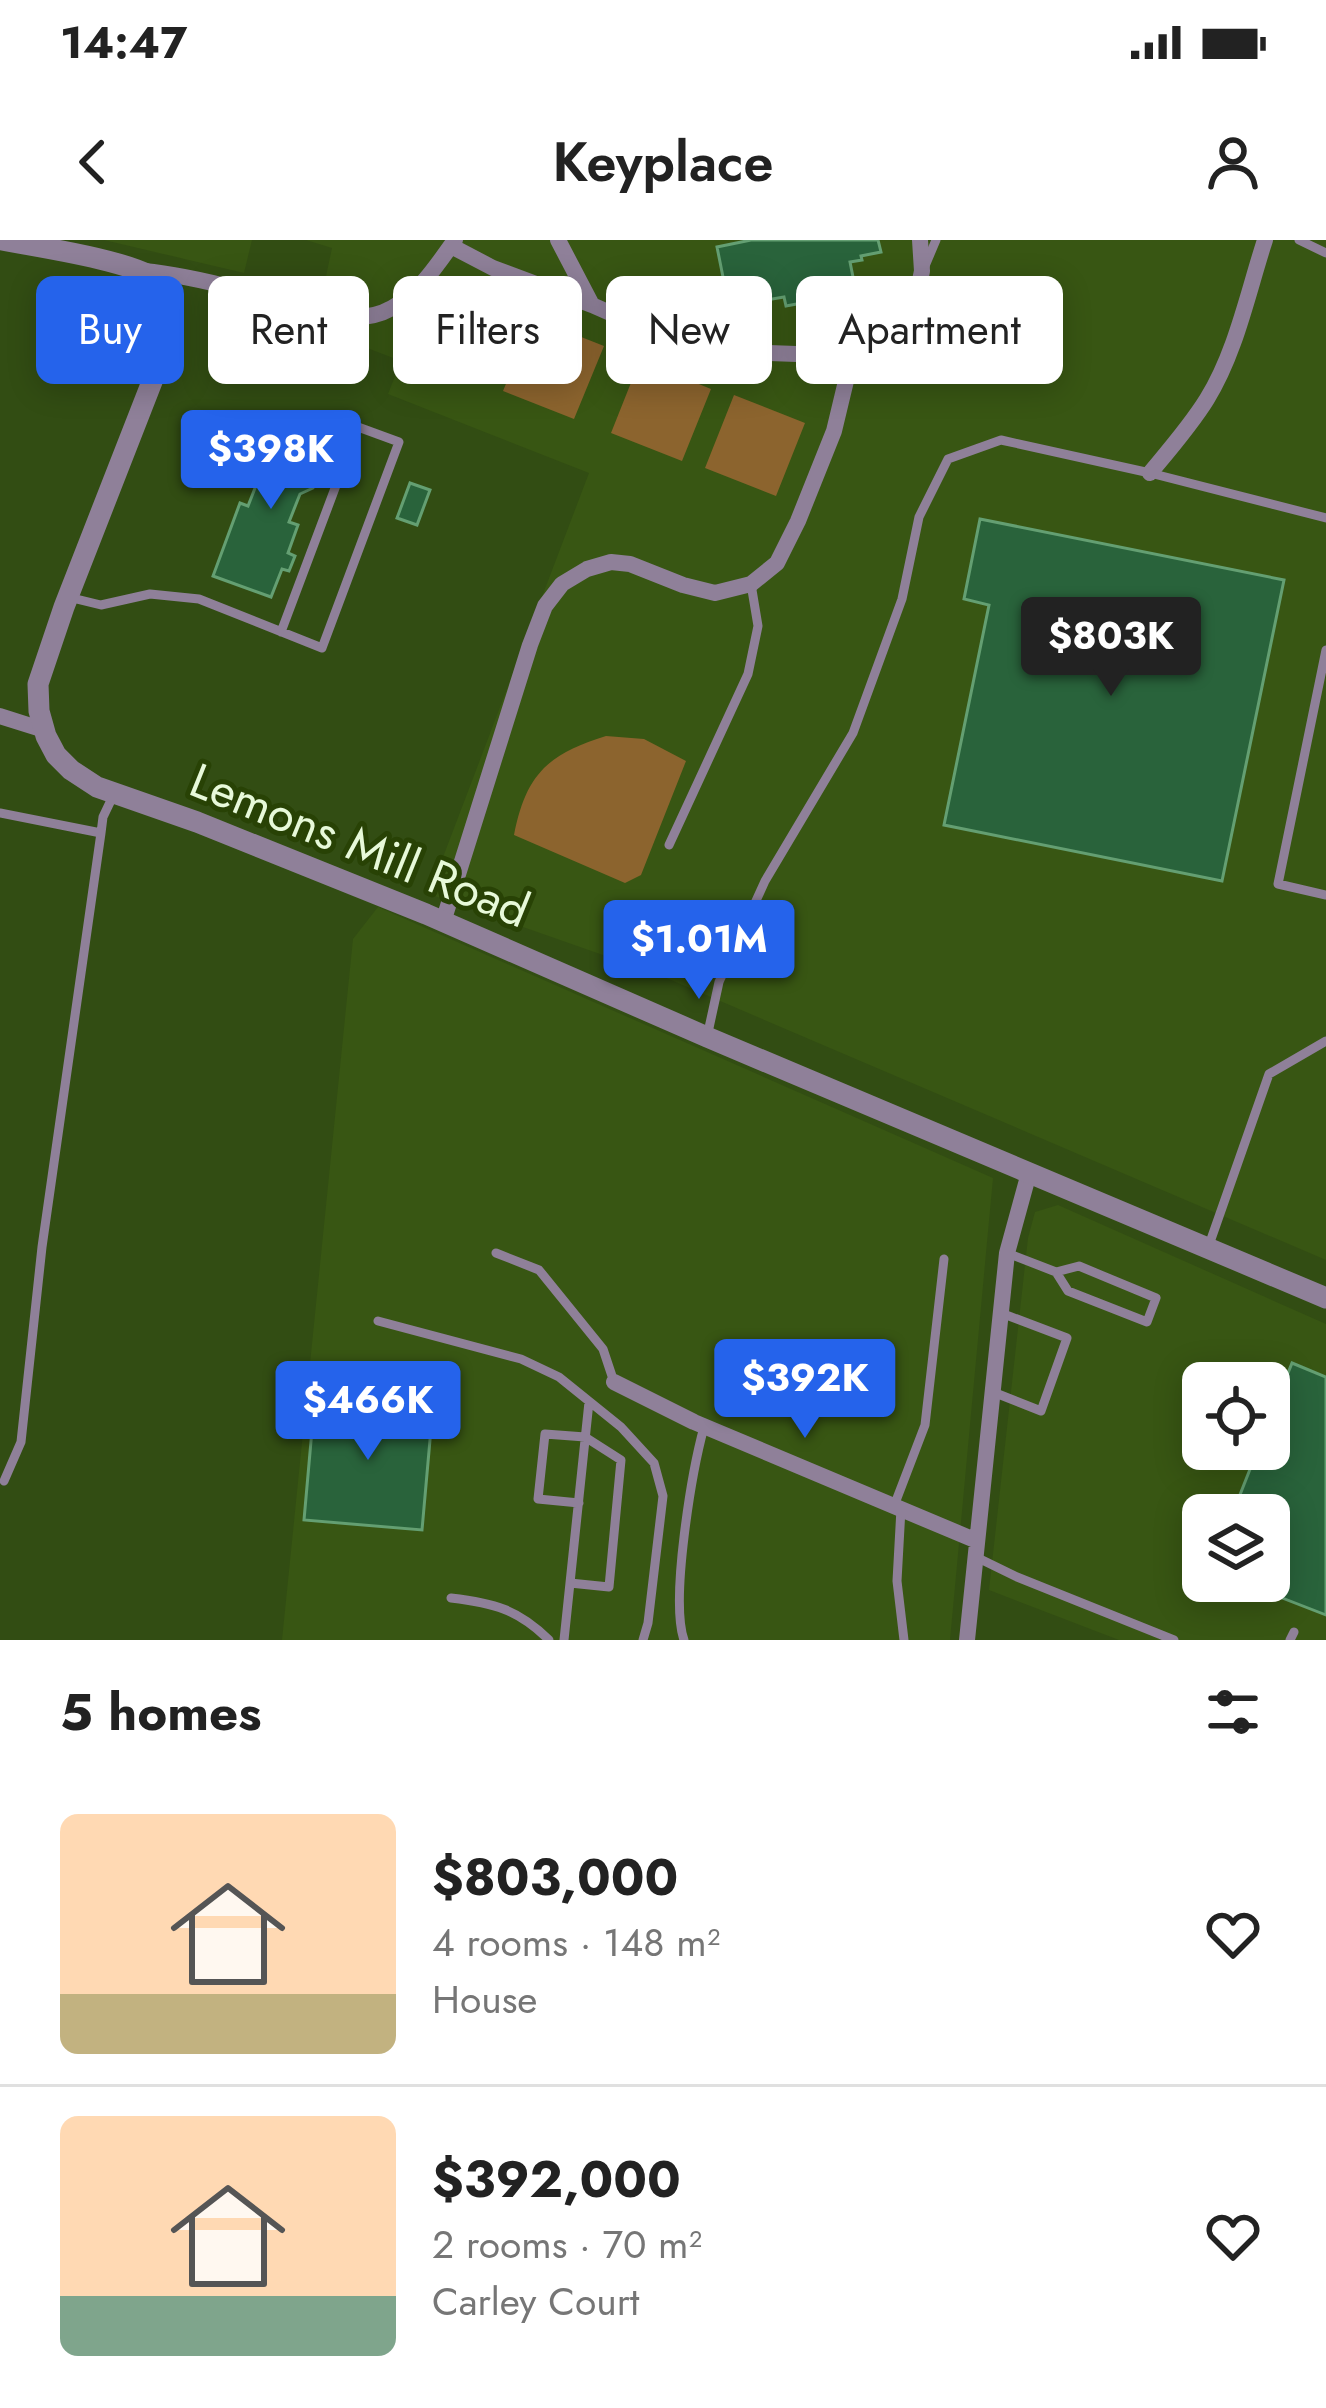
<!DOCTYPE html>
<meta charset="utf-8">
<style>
body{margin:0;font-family:Jost,sans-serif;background:#f6f6f6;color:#222;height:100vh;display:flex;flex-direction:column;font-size:45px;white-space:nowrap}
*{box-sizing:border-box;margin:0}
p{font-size:39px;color:#767676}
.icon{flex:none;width:66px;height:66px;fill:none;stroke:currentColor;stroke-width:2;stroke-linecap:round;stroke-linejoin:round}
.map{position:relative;height:1400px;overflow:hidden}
.sheet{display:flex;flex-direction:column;background:#fff;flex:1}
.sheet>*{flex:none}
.hud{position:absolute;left:36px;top:36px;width:1254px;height:108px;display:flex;gap:24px}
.buttons{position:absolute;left:1182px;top:1122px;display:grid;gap:24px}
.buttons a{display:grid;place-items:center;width:108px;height:108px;border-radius:18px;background:#fff;box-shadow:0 6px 30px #0003;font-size:60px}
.price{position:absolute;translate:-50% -102px;padding:0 27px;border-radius:12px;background:#2563eb;color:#fff;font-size:39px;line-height:78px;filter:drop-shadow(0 3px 6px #0008)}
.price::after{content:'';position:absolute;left:50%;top:72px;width:36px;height:27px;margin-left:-18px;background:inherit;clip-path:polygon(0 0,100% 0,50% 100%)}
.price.active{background:#222;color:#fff}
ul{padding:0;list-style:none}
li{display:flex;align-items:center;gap:36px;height:300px;padding:0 60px}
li+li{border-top:3px solid #e0e0e0}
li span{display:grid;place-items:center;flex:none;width:336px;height:240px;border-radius:18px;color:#555}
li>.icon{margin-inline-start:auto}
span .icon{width:144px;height:144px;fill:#fffc;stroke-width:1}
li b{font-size:51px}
h2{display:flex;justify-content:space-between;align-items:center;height:144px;padding:0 60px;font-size:51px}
.pill{padding:0 42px;border-radius:18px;background:#fff;box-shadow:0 6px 30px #0003;font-size:42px;line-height:108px}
.pill.active{background:#2563eb;color:#fff}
.status{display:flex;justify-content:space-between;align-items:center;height:84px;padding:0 60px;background:#fff;direction:ltr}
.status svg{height:33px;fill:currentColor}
header{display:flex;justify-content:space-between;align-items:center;height:156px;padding:0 60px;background:#fff;font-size:54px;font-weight:600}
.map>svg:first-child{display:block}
.built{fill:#385613;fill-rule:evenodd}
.green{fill:#8c642e}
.building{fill:#29633b;stroke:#649f72;stroke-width:3}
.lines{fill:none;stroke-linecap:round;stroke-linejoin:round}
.service{stroke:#8f8099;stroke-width:9}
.minor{stroke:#8f8099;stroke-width:16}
.tertiary{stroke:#8f8099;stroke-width:21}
.labels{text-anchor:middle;stroke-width:10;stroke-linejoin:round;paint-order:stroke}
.street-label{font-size:48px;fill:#e7f9d9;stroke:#284205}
</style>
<div class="status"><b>14:47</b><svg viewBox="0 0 49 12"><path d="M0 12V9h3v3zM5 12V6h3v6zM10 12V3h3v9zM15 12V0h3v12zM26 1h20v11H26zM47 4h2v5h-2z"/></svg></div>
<header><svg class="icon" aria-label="back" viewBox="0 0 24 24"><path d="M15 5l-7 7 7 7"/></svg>Keyplace<svg class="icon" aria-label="person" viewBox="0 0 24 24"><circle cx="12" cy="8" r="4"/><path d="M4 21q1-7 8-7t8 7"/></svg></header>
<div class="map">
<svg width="1326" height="1400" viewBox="0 0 1326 1400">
<rect width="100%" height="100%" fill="#324d13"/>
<path class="built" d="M104,0H252L244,33Z
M306,0H1326V1020L657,734L429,654L589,233L388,154L401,121L315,88L332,8Z
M378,667L993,938L950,1400H282L353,699Z
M1058,965L1326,1084V1400H1119L989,1350L1028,998L1035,972ZM1203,1143H1269V1209H1203ZM1203,1275H1269V1341H1203Z"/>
<path class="green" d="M445,42L515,70L486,143L415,115Z
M533,78L604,106L574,179L503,151Z
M640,120L711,149L682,221L611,193Z
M734,155L805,183L776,256L705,228Z
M606,496L644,499L686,521L641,635L625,643L514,595C526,534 548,514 606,496Z"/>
<path class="building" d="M751,0H878L881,12L861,16L862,20L850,22L854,42L840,44L841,50L826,53L825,48L800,53L802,63L786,66L784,57L760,61L761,66L744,70L743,65L729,67L717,7Z
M281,179L322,194L316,211L322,224L313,248L300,254L289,282L298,285L288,313L295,316L289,331L282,329L271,357L213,336L240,263L248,266L261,233L257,226L266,204L273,201Z
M410,243L430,250L417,285L397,278Z
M980,279L1284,340L1222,641L944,585L989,365L964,359Z
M1292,1123L1326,1137V1375L1241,1342L1269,1341V1275H1232L1258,1209H1269V1181Z
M315,1156L433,1166L422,1290L304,1280Z"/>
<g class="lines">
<path class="service" d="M1299,0L1326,13
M925,26L936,0
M68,357L101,365L150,354L199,359L322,408L399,202L358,187L281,392
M1326,410L1278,644L1326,655
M0,573L101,593
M669,605L748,434L758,386L751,344
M707,797L719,742L765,641L853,493L902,359L919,277L948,219L1001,200L1150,233L1326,278
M1209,1005L1269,834L1326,801
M496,1013L539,1030L603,1109L614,1142
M1007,1013L1056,1032L1079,1026L1156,1058L1147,1082L1068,1051L1056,1032
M378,1081L521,1119L559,1137L621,1187L654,1223L663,1256L648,1383L643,1400
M993,1152L1041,1171L1067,1098L1001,1073
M4,1241L21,1202L42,1007L101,593L103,577L113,556
M894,1266L925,1185L944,1019
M901,1269L897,1341L904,1400
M976,1317L1017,1337L1174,1400
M570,1343L609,1347L621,1220L585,1197L545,1194L538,1259L579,1263
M451,1358C493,1363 518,1369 549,1400
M564,1400L589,1162
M684,1400C670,1360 692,1231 704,1187
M1290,1400L1294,1392"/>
<path class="minor" d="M558,0L592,65L660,95L710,111L852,116L885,105L913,74L922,31L920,0
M451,6L493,28L592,65
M144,31C176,34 206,41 237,49C283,61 346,94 392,68C419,53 437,25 455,0
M1150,233C1170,209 1191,185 1207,159C1236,112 1248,52 1265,0
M0,476L44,490
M443,682L530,405L545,366L562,344L587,329L611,322L630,324L683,345L715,353L751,344L777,323L798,281L834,191L852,116
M614,1142L694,1182L977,1301
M967,1400L1007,1013L1029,933"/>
<path class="tertiary" d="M2,0C36,7 148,22 166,47C180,67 171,91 164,111L64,367L38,444L39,471L46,496L56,515L71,530L97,547L197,582L426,674L707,797L1326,1058"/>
</g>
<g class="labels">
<g class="street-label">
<text transform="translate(360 605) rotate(22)" y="17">Lemons Mill Road</text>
</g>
</g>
</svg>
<div class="buttons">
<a><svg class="icon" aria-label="locate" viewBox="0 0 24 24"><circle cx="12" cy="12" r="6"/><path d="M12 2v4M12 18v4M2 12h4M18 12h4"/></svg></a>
<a><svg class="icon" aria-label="layers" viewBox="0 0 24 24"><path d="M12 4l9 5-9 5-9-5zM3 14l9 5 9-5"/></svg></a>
</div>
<b class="price" style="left:271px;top:272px">$398K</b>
<b class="price active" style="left:1111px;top:459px">$803K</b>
<b class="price" style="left:699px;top:762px">$1.01M</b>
<b class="price" style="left:805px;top:1201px">$392K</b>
<b class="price" style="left:368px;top:1223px">$466K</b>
<div class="hud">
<a class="pill active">Buy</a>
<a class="pill">Rent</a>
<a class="pill">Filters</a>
<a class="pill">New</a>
<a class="pill">Apartment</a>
</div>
</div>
<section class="sheet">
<h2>5 homes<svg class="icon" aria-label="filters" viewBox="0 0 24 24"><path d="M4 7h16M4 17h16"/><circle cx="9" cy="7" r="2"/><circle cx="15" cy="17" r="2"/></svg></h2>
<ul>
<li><span style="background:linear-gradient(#ffd9b3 75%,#c2b280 0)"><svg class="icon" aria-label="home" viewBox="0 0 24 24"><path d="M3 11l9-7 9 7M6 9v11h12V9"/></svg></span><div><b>$803,000</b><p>4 rooms · 148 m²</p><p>House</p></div><svg class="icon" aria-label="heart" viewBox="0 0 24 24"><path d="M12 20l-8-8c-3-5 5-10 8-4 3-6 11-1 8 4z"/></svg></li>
<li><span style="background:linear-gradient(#ffd9b3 75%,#7fa58c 0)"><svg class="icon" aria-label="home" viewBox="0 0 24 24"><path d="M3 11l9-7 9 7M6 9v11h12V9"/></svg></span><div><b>$392,000</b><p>2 rooms · 70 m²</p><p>Carley Court</p></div><svg class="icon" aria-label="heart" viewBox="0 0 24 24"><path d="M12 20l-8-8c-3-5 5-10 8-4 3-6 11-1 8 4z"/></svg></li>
</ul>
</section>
